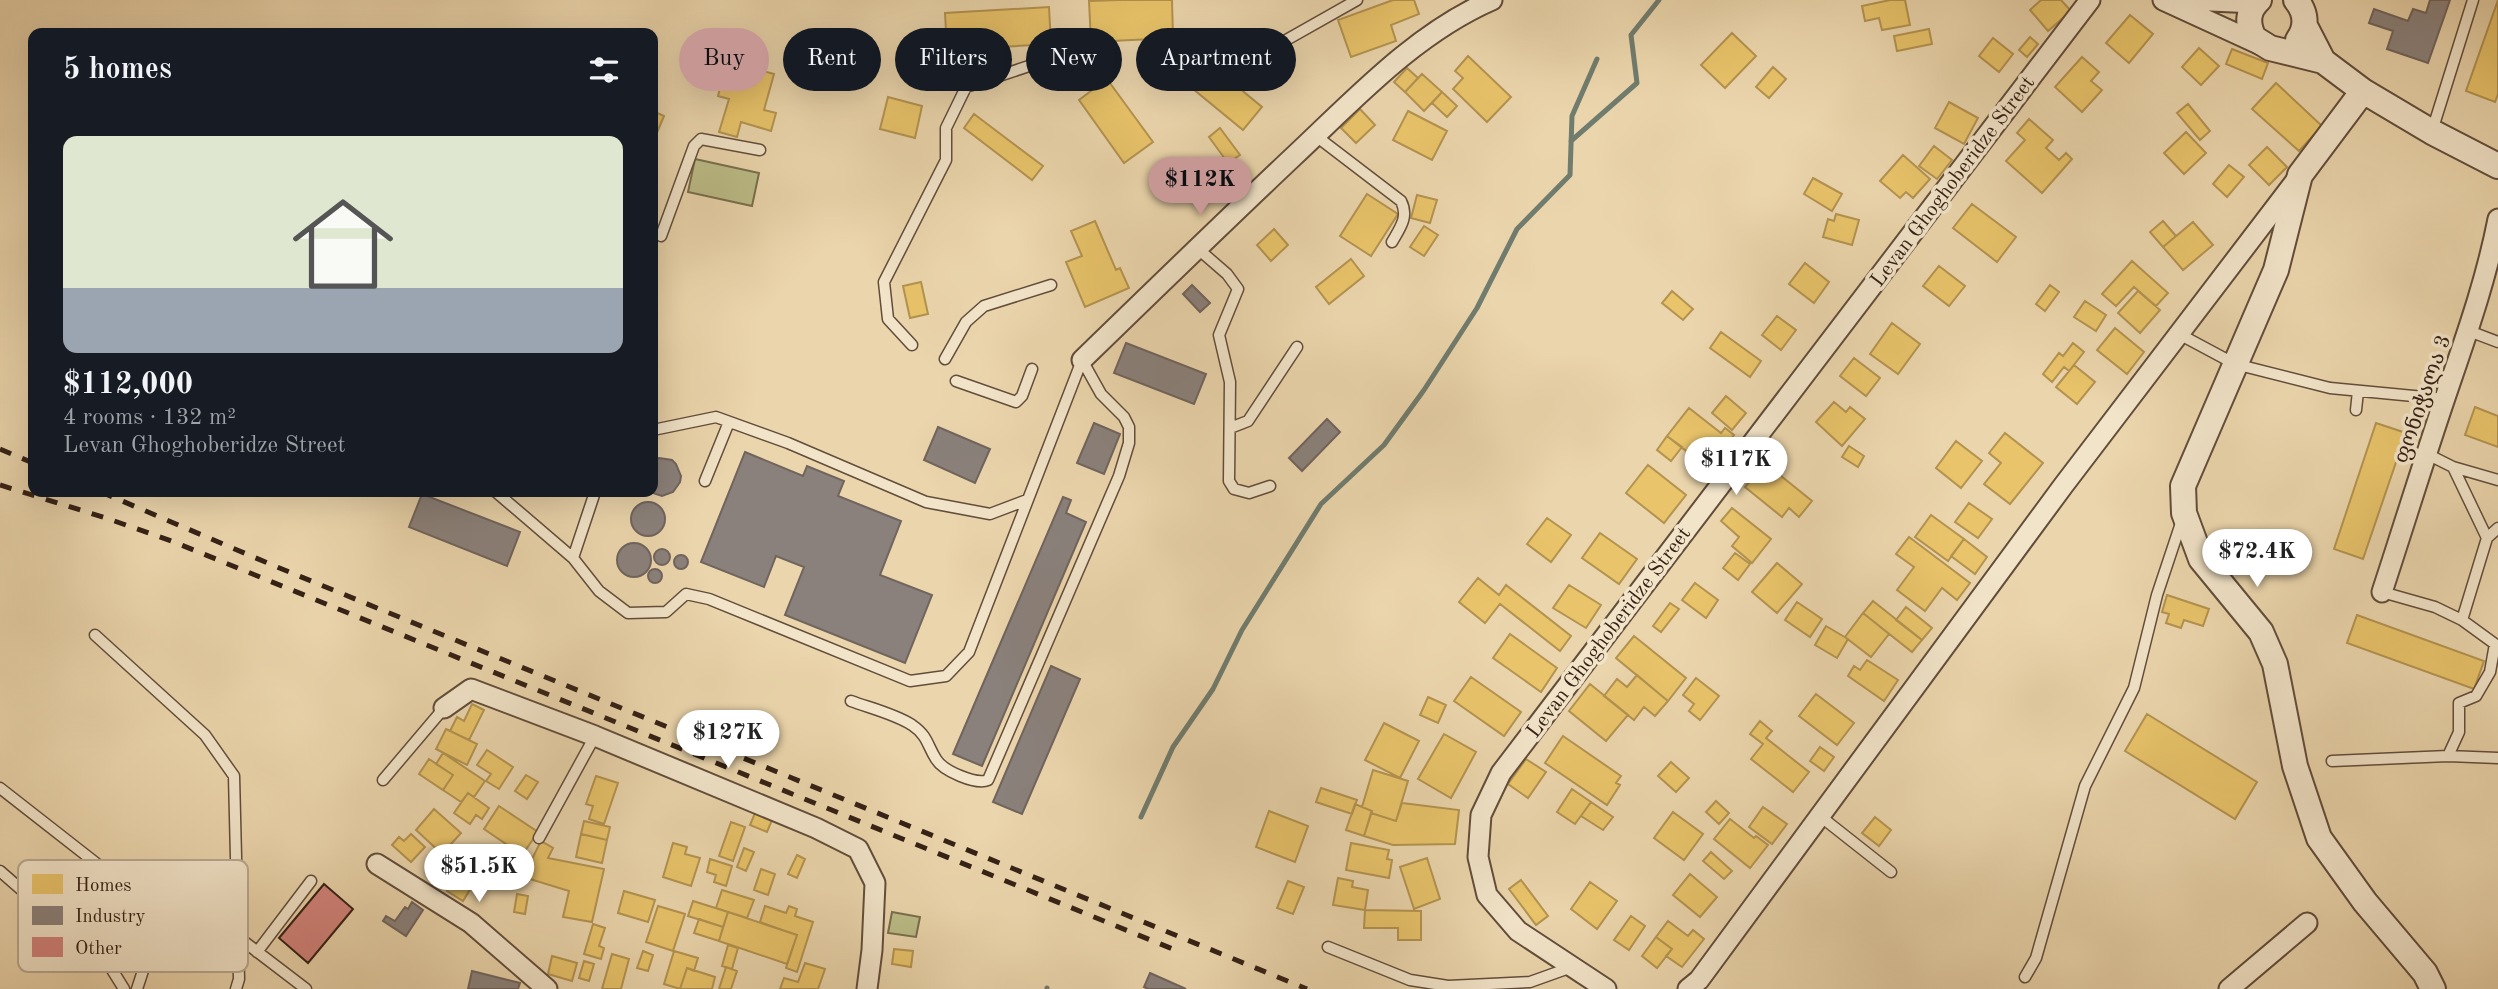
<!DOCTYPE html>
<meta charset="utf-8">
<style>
body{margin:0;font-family:"Old Standard TT","Noto Serif Georgian",serif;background:#242831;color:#f1f3f6;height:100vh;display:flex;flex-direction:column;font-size:26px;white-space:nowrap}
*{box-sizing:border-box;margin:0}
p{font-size:23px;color:#9ea1a6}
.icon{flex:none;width:38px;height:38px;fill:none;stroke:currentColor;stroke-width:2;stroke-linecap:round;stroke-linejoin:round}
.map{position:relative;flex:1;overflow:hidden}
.drawer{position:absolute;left:28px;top:28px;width:630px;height:469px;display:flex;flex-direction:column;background:#171b24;border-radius:14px;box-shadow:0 7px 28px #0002}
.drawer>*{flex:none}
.top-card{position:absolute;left:679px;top:28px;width:665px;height:63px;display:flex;gap:14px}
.price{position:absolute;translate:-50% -60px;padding:0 16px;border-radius:24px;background:#fff;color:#222;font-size:23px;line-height:46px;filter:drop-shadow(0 2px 4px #0008)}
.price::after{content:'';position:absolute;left:50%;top:42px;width:21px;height:16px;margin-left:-10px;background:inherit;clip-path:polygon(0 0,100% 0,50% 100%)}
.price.selected{background:#c59692;color:#111}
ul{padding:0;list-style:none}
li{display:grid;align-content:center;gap:14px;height:371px;padding:0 35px}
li+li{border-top:2px solid #363941}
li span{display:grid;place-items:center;height:217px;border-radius:14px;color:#555}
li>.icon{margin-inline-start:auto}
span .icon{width:126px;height:126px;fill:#fffc;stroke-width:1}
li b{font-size:30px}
h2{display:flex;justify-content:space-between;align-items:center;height:84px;padding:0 35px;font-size:30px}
.pill{padding:0 24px;border-radius:32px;background:#171b24;box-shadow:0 7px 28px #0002;font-size:24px;line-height:63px}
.pill.selected{background:#c59692;color:#111}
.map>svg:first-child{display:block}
.green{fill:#bbbc87;stroke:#786e4e;stroke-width:2}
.homes{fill:#e9c46a;stroke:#b39350;stroke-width:2}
.industry{fill:#8a817c;stroke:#70645d;stroke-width:2}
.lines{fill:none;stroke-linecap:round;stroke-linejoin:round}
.stream{stroke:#707c6e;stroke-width:5}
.building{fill:#d3837c;stroke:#342015;stroke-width:2}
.service-casing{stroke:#624d3b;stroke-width:13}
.minor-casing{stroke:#624d3b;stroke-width:23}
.tertiary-casing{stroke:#624d3b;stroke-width:28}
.service{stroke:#f2e4c9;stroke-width:10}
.minor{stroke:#f2e4c9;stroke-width:19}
.tertiary{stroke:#f2e4c9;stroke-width:24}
.rail{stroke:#342015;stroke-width:5;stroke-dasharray:12 12;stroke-linecap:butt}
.labels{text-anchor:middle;stroke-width:7;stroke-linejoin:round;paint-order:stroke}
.street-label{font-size:21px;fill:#342015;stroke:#f2e4c9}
.key{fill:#f2e4c9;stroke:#b9a993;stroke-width:2}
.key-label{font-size:19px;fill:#342015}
</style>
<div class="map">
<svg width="2498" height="989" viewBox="0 0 2498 989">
<rect width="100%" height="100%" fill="#ebd5ac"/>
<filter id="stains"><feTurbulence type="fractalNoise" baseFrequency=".00286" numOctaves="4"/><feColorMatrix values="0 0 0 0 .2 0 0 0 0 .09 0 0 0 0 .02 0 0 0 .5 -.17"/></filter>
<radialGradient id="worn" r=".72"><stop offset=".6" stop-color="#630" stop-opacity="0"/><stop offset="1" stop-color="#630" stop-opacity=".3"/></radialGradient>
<path class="green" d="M695,159L759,173L752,206L688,192Z
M892,912L920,917L916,937L888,933Z"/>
<path class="homes" d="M1119,0H1172L1173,38L1091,42L1089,1Z
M1393,0H1414L1419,14L1391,25L1396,41L1351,57L1338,20Z
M1890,0H1905L1910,25L1882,30L1879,18L1865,21L1862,6Z
M2041,0H2061L2071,11L2048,31L2030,10Z
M2498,0V94L2495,102L2466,91Z
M1049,7L1051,44L947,50L945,13Z
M2130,15L2153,34L2129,63L2106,43Z
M1929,29L1932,44L1897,51L1894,36Z
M1732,33L1756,56L1725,88L1701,65Z
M2030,37L2038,44L2027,57L2019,50Z
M1993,38L2013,54L1999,72L1979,56Z
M1196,39L1234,70L1227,78L1262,107L1243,130L1170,70Z
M2199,48L2219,66L2201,85L2182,67Z
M2232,49L2268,63L2262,79L2226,64Z
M1468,56L1511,97L1487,122L1453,89L1463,78L1455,71Z
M2082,57L2099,72L2091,81L2102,90L2082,112L2055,87Z
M727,61L774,74L764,110L776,113L771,131L741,122L737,137L719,132L729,99L718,96Z
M1773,67L1786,79L1769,98L1756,87Z
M1407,68L1418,78L1405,92L1394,82Z
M1422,74L1442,92L1424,111L1405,92Z
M1107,79L1153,142L1124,163L1079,100Z
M2276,83L2322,126L2299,151L2252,109Z
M1442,92L1457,106L1447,117L1432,103Z
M888,97L922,106L915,138L880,129Z
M1949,102L1978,118L1964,144L1935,128Z
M2188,104L2210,131L2200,140L2177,113Z
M1360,109L1375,125L1356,143L1341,128Z
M653,111L664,116L653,142Z
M1408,111L1447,131L1432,160L1393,140Z
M974,114L1043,166L1032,180L964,128Z
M2029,119L2053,140L2046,148L2059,160L2066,153L2072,159L2042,193L2006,161L2025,140L2017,133Z
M1220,128L1240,155L1228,163L1209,137Z
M2186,132L2206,153L2184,174L2164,153Z
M1934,146L1952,160L1937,179L1919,166Z
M2267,147L2287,167L2269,185L2249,165Z
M1903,155L1930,179L1913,198L1906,192L1900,198L1880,181Z
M2229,165L2244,177L2227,197L2213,184Z
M1813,178L1842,194L1832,211L1804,194Z
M1367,194L1398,214L1371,256L1340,236Z
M1417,195L1437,200L1430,223L1411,218Z
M1972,204L2016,237L1997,262L1953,228Z
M1836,214L1859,220L1852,245L1823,237L1828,219L1834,221Z
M1095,221L1116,270L1120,268L1129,288L1085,307L1066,262L1082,256L1071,231Z
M2163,221L2176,236L2163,247L2150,232Z
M2193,222L2213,245L2183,270L2163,247Z
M1424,226L1438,235L1424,256L1410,247Z
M1274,229L1288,245L1271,261L1257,245Z
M1351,259L1364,276L1329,304L1316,287Z
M2132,261L2168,293L2156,306L2134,287L2116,306L2102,294Z
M1805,263L1829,282L1814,303L1789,284Z
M1939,266L1965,286L1949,306L1923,286Z
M921,282L928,314L910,318L903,286Z
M2050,285L2059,292L2045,311L2036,304Z
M1672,291L1693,309L1683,320L1662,303Z
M2138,291L2160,310L2140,333L2118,313Z
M2085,301L2106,315L2096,331L2074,317Z
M1777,316L1796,330L1781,350L1762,335Z
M1892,323L1920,344L1898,374L1870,354Z
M2115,328L2144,352L2127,374L2097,350Z
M1721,332L1761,361L1750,377L1710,348Z
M2073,343L2084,352L2069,371L2064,367L2052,382L2043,374L2059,353L2063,356Z
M1854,358L1880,378L1866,396L1840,376Z
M2074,365L2095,382L2077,404L2056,387Z
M1726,396L1746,413L1732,430L1712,413Z
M1834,402L1846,412L1850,407L1865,419L1842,446L1816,422Z
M2475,407L2498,416V447L2465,435Z
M1689,408L1721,433L1725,428L1734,435L1708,468L1667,436Z
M2376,423L2406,433L2363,559L2334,549Z
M2005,433L2043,463L2010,504L1984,484L2001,463L1989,453Z
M1667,436L1682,447L1671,461L1657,450Z
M1956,441L1982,461L1961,488L1936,468Z
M1849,446L1864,456L1858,467L1842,457Z
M1765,463L1812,501L1799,517L1789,508L1782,517L1745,487Z
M1648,465L1686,495L1664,523L1626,493Z
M1969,503L1992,519L1978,538L1955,522Z
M1732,508L1771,539L1752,563L1732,546L1739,537L1721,521Z
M1931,515L1964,539L1948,561L1915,537Z
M1547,518L1571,535L1551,562L1527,544Z
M1600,533L1637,559L1619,584L1582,558Z
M1909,537L1970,583L1957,600L1942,588L1925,611L1897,590L1914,567L1896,554Z
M1964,539L1987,557L1975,574L1951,556Z
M1735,553L1750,564L1738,580L1723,568Z
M1777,563L1802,584L1777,613L1752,592Z
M1478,578L1499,595L1506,585L1571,636L1560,651L1500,604L1485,623L1459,602Z
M1695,583L1718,600L1706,618L1682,600Z
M1569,585L1601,605L1586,628L1553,608Z
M2167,595L2209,609L2203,626L2184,620L2181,628L2166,623L2169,614L2162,612Z
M1873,601L1922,640L1912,652L1863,613Z
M1797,602L1822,619L1810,637L1785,620Z
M1670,603L1679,609L1661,632L1653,626Z
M1906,607L1932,628L1922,640L1896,620Z
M1863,613L1889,634L1871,657L1845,637Z
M2357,615L2484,661L2474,689L2347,643Z
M1826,626L1848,639L1837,658L1815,645Z
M1510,634L1557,668L1541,692L1493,658Z
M1634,636L1686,678L1668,701L1616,658Z
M1867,660L1898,680L1884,701L1848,676L1854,666L1860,670Z
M1637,675L1668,701L1655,716L1644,707L1634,720L1604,696L1617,679L1627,687Z
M1471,677L1521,712L1504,736L1454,701Z
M1696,678L1719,696L1700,720L1689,711L1694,704L1683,695Z
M1590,684L1628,715L1606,741L1569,711Z
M1816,694L1854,723L1837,745L1799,716Z
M1428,697L1446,705L1438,723L1420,715Z
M472,704L484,710L469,740L450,731L457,717L464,721Z
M2147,714L2257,782L2235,819L2125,751Z
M1760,721L1772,731L1766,738L1809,772L1793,792L1751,759L1763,744L1750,734Z
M1384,723L1419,741L1400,778L1365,760Z
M446,729L477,744L467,765L436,749Z
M1444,734L1476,752L1451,798L1418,779Z
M1563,736L1621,776L1616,783L1620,785L1607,805L1545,763Z
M1820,747L1834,757L1824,771L1810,761Z
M487,750L513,767L499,789L486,781L491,774L477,765Z
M443,753L485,781L474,797L468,793L461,802L443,790L453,775L436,764Z
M429,759L453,775L443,790L419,774Z
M1526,759L1546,772L1528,798L1508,784Z
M1671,762L1689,778L1676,792L1658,776Z
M1373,770L1408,781L1396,821L1371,813L1372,811L1362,807Z
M526,775L538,782L527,799L515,791Z
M596,776L618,783L604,824L589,819L593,806L586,804Z
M1321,788L1357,800L1352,814L1316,802Z
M1572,789L1591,802L1575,824L1557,812Z
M468,793L489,808L482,819L476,815L470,824L454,813Z
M1716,801L1729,813L1719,824L1706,812Z
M1591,802L1613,817L1603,830L1581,816Z
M1402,803L1459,810L1455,844L1393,845L1364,836L1371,813L1396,821Z
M1355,804L1372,811L1364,836L1346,830Z
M499,806L538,832L522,855L484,829Z
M1763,807L1787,824L1772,844L1749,827Z
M434,809L461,833L442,854L416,830Z
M1269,811L1308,826L1295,862L1256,847Z
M1673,812L1703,834L1684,860L1654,838Z
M755,813L772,820L767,832L750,825Z
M1875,817L1891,830L1879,846L1862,833Z
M1730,819L1754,838L1756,836L1768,845L1750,868L1714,839Z
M584,821L610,827L607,840L581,834Z
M731,822L745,827L733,861L719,856Z
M411,834L425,847L411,862L392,845L399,837L404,841Z
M581,834L607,840L602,863L576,857Z
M541,841L553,848L548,858L604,869L592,922L563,917L569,891L523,877Z
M673,843L687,847L685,854L700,858L691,886L663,877Z
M1351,843L1389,850L1387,859L1392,860L1389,878L1346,870Z
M744,848L754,852L746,871L737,867Z
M472,850L488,860L463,901L447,891Z
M508,850L529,858L519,886L511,883L513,878L499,873Z
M1711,852L1732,871L1724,879L1703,861Z
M797,855L805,859L797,878L788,874Z
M1427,858L1440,899L1414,909L1400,867Z
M710,859L732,866L726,886L714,882L716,875L707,872Z
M761,869L775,874L768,895L754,890Z
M1690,874L1717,897L1700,917L1673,895Z
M1338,878L1353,881L1352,887L1368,890L1365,910L1333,905Z
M1521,880L1548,916L1536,925L1509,889Z
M1288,881L1304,887L1293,914L1277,908Z
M1590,882L1617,901L1597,929L1571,909Z
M722,890L754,900L747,918L716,908Z
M624,891L655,900L648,922L618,913Z
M517,894L528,896L525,914L514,912Z
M693,901L728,912L723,927L688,916Z
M658,906L685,914L673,951L646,942Z
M765,906L786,913L789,906L797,909L795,916L813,922L797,972L786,968L797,935L760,922Z
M1365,910L1421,911V940H1398V928H1364Z
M728,912L797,935L787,964L719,941Z
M1631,916L1645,926L1629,950L1614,940Z
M699,919L723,927L719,941L694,933Z
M1668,921L1688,936L1693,930L1704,939L1682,967L1666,956L1672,949L1656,937Z
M593,924L605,928L599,946L604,948L601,959L584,954Z
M1656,937L1672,949L1657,968L1642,956Z
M728,945L738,948L732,969L722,966Z
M894,949L913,951L911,967L892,964Z
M643,951L653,955L648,971L637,968Z
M674,951L698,958L694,971L687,968L680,989L664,984Z
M612,954L629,959L621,989H602Z
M552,956L577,963L572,981L548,974Z
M584,961L594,964L589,981L579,978Z
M805,963L825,969L818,989H780L784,978L798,982Z
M726,967L737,971L731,989H719Z
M687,968L715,977L712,989H680Z"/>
<path class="industry" d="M2430,0H2450L2428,63L2387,49L2393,31L2369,23L2374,9L2408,21L2413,9L2426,13Z
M1192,285L1210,303L1200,312L1183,294Z
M1126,343L1206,374L1194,404L1114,373Z
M1327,419L1340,432L1302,471L1289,458Z
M1094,423L1120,434L1104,474L1077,463Z
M938,427L990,449L975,483L924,460Z
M745,452L803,476L807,466L844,481L838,496L901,521L880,575L932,595L905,663L785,615L804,567L776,556L764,587L701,562Z
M659,458L672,460L676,464L681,476L680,482L673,492L662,496L650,492H653V461Z
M422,494L520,532L507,566L409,527Z
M1063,497L1071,500L1066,513L1086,522L982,766L953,754Z
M631 519a17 17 0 1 1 34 0a17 17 0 1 1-34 0Z
M617 560a17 17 0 1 1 34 0a17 17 0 1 1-34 0Z
M654 557a8 8 0 1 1 16 0a8 8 0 1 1-16 0Z
M674 562a7 7 0 1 1 14 0a7 7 0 1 1-14 0Z
M648 576a7 7 0 1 1 14 0a7 7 0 1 1-14 0Z
M1051,666L1080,679L1022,814L993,802Z
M412,902L423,910L406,936L383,921L386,916L395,921L405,907L408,909Z
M472,971L520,983L518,989H468Z
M1150,973L1186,989H1148L1144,987Z"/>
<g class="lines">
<path class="stream" d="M1571,141L1637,83L1631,35L1659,0
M1141,817L1173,747L1213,689L1242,630L1321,504L1384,445L1424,390L1477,308L1517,229L1570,175L1572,116L1597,59
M1047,989V988"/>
</g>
<path class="building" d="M324,884L353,909L308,963L279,938Z"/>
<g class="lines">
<defs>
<path id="service" d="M1249,61L1357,0
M2432,131L2473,0
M1316,136L1401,201C1409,217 1400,228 1392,242
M661,236L694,146L701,139L760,150
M1197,248L1227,274L1238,289L1219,335L1230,382L1229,481L1234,489L1249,493L1270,486
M2469,331L2498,342
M2179,334L2235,364L2330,388L2445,399
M912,345L888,319L884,282L946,160V128L966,87L1044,61
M945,359L966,322L984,306L1051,285
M956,381L1016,402L1022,396L1032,369
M2356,410L2358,391
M1230,428L1248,421L1297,347
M653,430L716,417L788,443L926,502L990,514L1027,500
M2427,454L2453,467L2498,480
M2453,467L2487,538
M705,481L729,422
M496,492L573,558L599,591L628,613L666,612L686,594L709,599L910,681L946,676L969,652L1082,360
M573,558L595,492
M2382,592L2435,607L2462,620L2487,538L2498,528
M95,635L205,735L234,776L239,979L236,989
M851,701C870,708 895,714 912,725C928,736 927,745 936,759C943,771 976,785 988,780L1119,476L1129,443V427L1124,417L1101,394L1082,360
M2448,756L2498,758
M2332,761L2448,756L2459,732V703L2476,696L2490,672L2495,644L2462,620
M383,780L444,708
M0,788L133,892L150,920L153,940L137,989
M1820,816L1891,872
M539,838L595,736
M0,871L111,968L124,989
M238,937L306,989
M1328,947L1410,980L1448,986L1530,982L1572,967
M257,952L311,881
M2025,977L2036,958L2085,786L2134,688L2157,595L2182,520"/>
<path id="minor" d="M2163,0L2261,45
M2189,0L2255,3
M1082,360C1152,292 1222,224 1293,157C1354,100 1414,34 1492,0
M2382,592C2403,528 2423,463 2445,398C2465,339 2486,281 2498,219
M444,708L471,689L595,736L816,828L858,849L875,883L872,950L867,989
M377,864L471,923L547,989
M1606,989L1518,931L1487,895L1478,857L1481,815L1501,773L2090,0
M1688,989L1699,980L2063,486L2297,179
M2229,989L2307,923"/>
<path id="tertiary" d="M2259,0C2247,11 2247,24 2254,38L2270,48L2323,61
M2296,0C2306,12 2308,26 2298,40
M2305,26L2323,61L2363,91L2432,132L2498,166
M2363,91L2300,175L2276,270L2183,486L2184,513L2201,559L2261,632L2275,664L2295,766L2319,838L2365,902L2425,973L2433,989"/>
</defs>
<use href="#service" class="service-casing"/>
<use href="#minor" class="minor-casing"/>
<use href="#tertiary" class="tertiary-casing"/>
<use href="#service" class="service"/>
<use href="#minor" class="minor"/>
<use href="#tertiary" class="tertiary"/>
<path class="rail" d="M0,449L33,463
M0,485L106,518L174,542L1180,952
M101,492L277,567L1307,989"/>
</g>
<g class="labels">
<g class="street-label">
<text transform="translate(1952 181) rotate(-53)" y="7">Levan Ghoghoberidze Street</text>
<text transform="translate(2422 399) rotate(-71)" y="7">ფონიჭალა 3</text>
<text transform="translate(1608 632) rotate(-53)" y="7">Levan Ghoghoberidze Street</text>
</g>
</g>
<rect x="18" y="860" width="230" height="112" rx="10" class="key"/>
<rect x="32" y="874" width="31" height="20" fill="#e9c46a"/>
<rect x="32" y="906" width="31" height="19" fill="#8a817c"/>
<rect x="32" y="937" width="31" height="20" fill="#d3837c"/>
<g class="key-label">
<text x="75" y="891">Homes</text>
<text x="75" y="922">Industry</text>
<text x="75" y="954">Other</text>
</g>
<rect width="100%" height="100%" filter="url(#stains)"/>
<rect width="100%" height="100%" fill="url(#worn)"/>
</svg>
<b class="price selected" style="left:1200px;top:217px">$112K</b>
<b class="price" style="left:1736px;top:497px">$117K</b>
<b class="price" style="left:2257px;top:589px">$72.4K</b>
<b class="price" style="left:728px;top:770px">$127K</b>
<b class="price" style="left:479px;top:904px">$51.5K</b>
<div class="top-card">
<a class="pill selected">Buy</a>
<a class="pill">Rent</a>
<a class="pill">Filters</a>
<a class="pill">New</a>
<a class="pill">Apartment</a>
</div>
<section class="drawer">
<h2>5 homes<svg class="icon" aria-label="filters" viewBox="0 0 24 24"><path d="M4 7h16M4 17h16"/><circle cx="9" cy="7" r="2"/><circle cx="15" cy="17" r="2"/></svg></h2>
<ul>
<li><span style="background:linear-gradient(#dfe7d0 70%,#9aa5b1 0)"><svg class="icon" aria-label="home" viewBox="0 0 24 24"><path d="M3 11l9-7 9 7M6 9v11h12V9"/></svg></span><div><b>$112,000</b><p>4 rooms · 132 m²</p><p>Levan Ghoghoberidze Street</p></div></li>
</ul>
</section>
</div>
